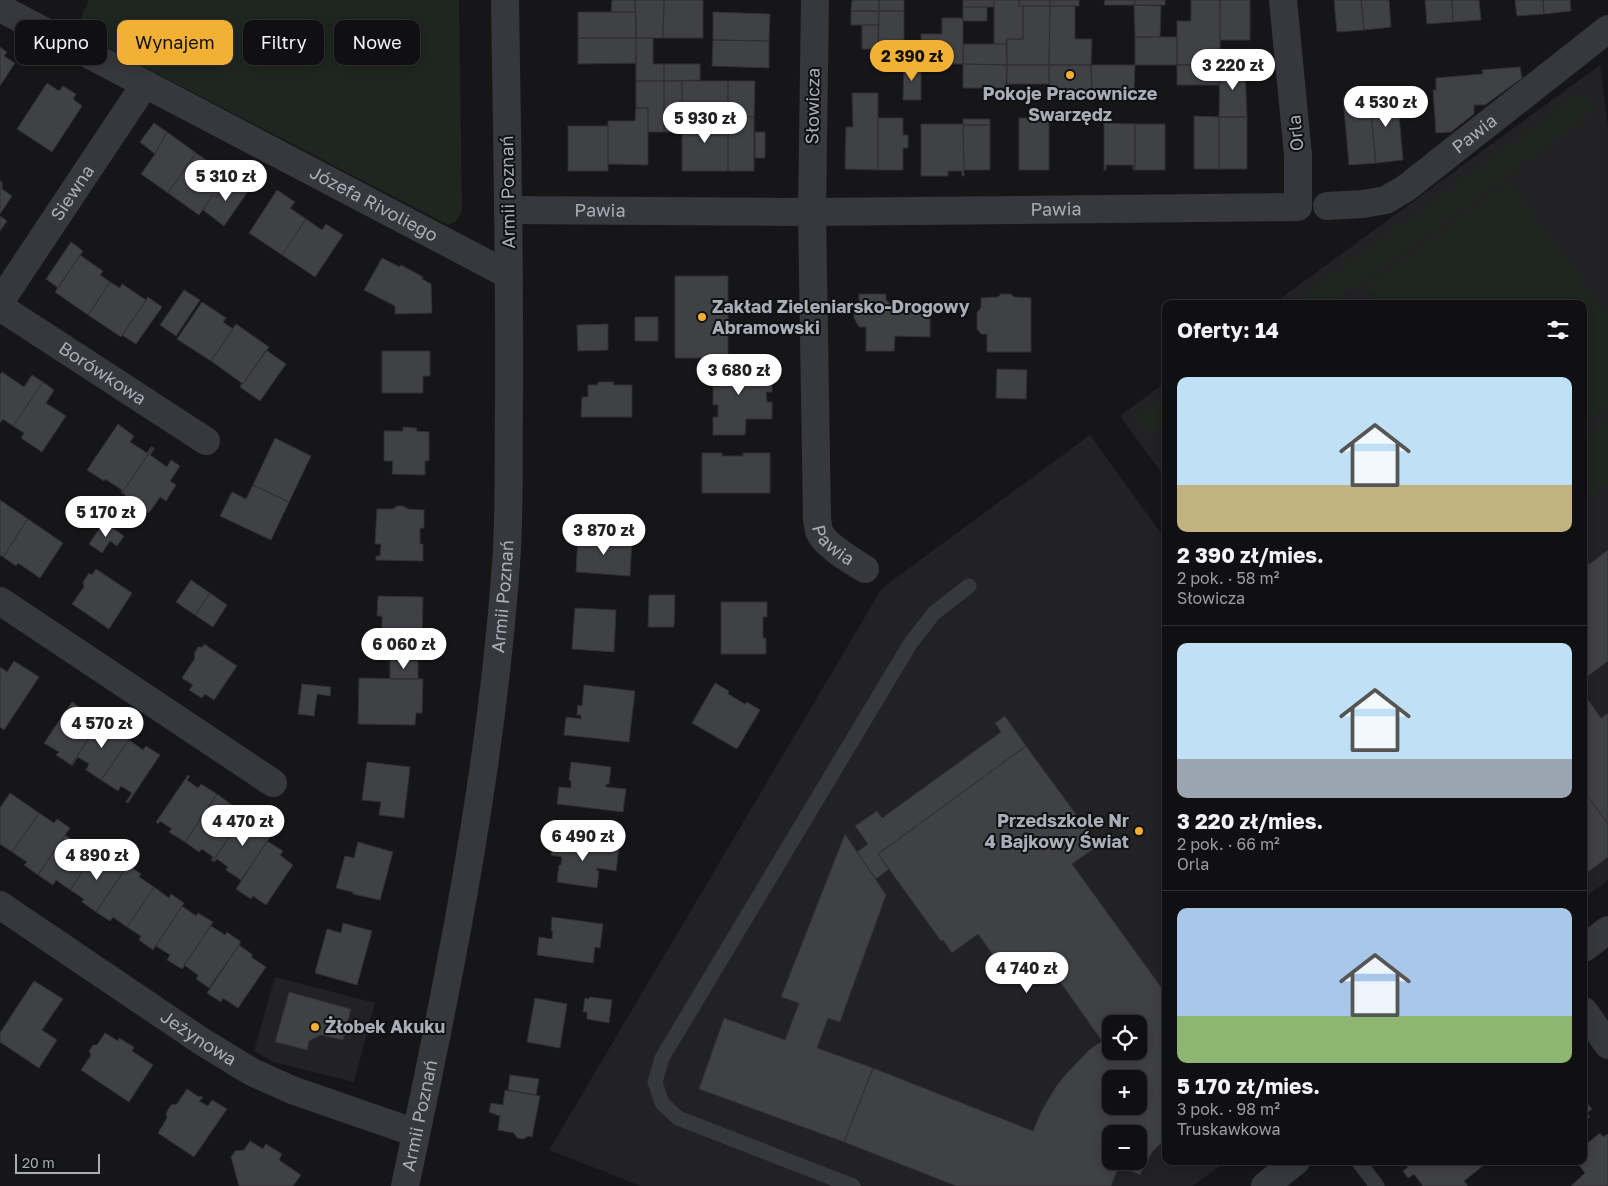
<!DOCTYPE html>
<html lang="pl">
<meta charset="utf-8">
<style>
body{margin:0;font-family:"Golos Text",sans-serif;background:#1e1e20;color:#f1f3f6;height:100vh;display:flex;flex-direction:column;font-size:19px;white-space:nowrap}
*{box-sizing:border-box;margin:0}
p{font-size:16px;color:#9c9d9f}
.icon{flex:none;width:28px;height:28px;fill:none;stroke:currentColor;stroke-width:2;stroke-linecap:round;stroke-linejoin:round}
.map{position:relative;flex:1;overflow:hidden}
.panel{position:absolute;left:1162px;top:300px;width:425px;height:865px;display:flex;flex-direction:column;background:#101012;border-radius:10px;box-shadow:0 2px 12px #0003,0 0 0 1px #303032}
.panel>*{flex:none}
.top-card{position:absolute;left:15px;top:20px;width:475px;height:45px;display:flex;gap:10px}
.buttons{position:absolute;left:1102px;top:1015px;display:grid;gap:10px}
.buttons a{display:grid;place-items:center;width:45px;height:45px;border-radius:10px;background:#101012;box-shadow:0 2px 12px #0003,0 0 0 1px #303032;font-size:25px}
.scale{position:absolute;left:15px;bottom:12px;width:85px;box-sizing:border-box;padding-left:5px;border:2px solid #a8adb8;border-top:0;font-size:14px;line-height:18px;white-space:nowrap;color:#a8adb8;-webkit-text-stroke:4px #111113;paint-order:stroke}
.price{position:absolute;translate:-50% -42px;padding:0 11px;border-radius:18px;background:#fff;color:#222;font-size:16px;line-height:32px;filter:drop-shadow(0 1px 2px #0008)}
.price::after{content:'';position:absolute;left:50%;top:30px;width:15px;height:11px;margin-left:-8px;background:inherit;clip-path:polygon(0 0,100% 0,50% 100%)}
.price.selected{background:#f2b134;color:#111}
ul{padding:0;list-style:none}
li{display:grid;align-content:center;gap:10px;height:265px;padding:0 15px}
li+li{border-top:1px solid #303032}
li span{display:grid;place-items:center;height:155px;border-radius:10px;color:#555}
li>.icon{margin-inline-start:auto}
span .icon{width:90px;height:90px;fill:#fffc;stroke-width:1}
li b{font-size:21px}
h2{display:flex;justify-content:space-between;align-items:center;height:60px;padding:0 15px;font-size:21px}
.tag{padding:0 18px;border-radius:10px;background:#101012;box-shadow:0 2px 12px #0003,0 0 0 1px #303032;font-size:18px;line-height:45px}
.tag.selected{background:#f2b134;color:#111}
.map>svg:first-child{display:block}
.built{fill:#222225;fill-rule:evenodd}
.green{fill:#1e261f}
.building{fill:#404145;stroke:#303034;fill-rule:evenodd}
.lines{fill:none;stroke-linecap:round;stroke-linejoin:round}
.service{stroke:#37383d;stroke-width:15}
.minor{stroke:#37383d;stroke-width:28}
.poi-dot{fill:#f2b134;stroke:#111113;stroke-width:2}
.labels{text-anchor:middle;stroke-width:4;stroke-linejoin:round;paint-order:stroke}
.poi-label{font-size:18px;font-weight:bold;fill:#a8adb8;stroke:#111113;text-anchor:start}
.street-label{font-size:18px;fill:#a8adb8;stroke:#111113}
</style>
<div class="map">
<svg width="1608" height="1186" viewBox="0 0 1608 1186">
<rect width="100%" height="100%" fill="#161618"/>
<path class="built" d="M1600,65L1608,126V880L1584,898V304H1273Z
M1166,382V479L1120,416Z
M1090,435L1166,540V1161H1226L1193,1186H641L549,1150L882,588ZM1111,1024H1139V1051H1111ZM1111,1079H1139V1106H1111ZM1111,1134H1139V1161H1111Z
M275,977L375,1003L354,1082L273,1062L254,1051Z"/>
<path class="green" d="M89,0H459L462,213L455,222L448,225L75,31Z
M1583,92L1596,110L1331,304H1293Z
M1510,182L1608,316V405L1584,423V304H1378L1366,288Z
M1166,396V424L1147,438L1134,420Z
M1608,421V482L1587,501L1584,514V438Z"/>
<path class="building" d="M612,0H635V12H611Z
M635,0H664L663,38H636Z
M664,0H703V38H663Z
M852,0H879V11H851Z
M879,0H904V11H879Z
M963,0H994V7H963Z
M994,0H1019V6H1023V39H1007L1006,44H994Z
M1019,0H1050V6H1019Z
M1050,0H1079V6H1050Z
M1105,0H1135L1134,5H1104Z
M1135,0H1165V5H1134Z
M1191,0H1220V65H1177V21H1191Z
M1220,0H1250V40H1220Z
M1334,0H1361L1364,30L1337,32Z
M1361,0H1389L1391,27L1364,30Z
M1425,0H1452L1453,22L1427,24Z
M1452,0H1479L1481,20L1453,22Z
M1515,0H1543L1544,14L1517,16Z
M1543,0H1570L1571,11L1544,14Z
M1134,5L1161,6L1160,37H1135Z
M1023,6H1050L1049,65H1007V39H1023Z
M1050,6H1075V39H1092L1091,65H1049Z
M963,7H987V21H963Z
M851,11H879L878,25H851Z
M879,11H904V45H921V64H878Z
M578,12H636V38H578Z
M713,12L770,14L769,41L713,40Z
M942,18H963V64H921V34H942Z
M862,25H878V49H862Z
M1135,37H1177V65H1135Z
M578,38H636V63L578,64Z
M636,38H653V64H664V81H636Z
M713,40L769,41V68L712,66Z
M963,44H1006L1007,65L963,64Z
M0,47L7,52L4,56L15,63L0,86Z
M664,64H700V80L664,81Z
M904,64H921V100H903Z
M963,64L1007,65V88H963Z
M1007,65H1049V84H1006Z
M1049,65H1091L1092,93H1049Z
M1091,65H1135L1134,93H1092Z
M1177,65H1220V85H1177Z
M1220,65H1245L1247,117H1219Z
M1520,67L1522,78L1485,105H1474V114L1451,132L1436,133L1433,90H1436V78L1483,74L1482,70Z
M636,81H664V132H648V108H636Z
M664,81H682V132H664Z
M682,81H728V117H682Z
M728,81H755L754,117H728Z
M47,83L59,91L63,86L76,94L73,99L82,106L52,152L17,129Z
M852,93H878V170L845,169L846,127H853Z
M1397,93L1403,160L1376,163L1369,95Z
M1369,95L1376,163L1349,165L1343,98Z
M636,108H648V165L608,164V121H635Z
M1194,116L1219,117V169H1194Z
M682,117H728V171H682Z
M728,117H754V171H728Z
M1219,117H1247V169H1219Z
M878,118H903V135H908V148H903V170H878Z
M1019,118H1049V170H1019Z
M963,119H990V125H963Z
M154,123L167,132L155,154L140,142Z
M1104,123L1135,124V170H1133V165H1106V170H1104Z
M921,124H963L964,176H962V171H948V176H921Z
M1135,124H1165V170H1135Z
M963,125H990V170H964Z
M568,126H608V171H568Z
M167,132L196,153L168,193L141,174L155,154Z
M755,132H765V158H755Z
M196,153L231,177L216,198L213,195L199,215L168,193Z
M231,177L249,190L224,226L203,210L213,195L216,198Z
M0,181L2,182V189L12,196L0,214Z
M277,190L295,202L290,208L306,219L282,255L249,233Z
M0,216L7,221L0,231Z
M306,219L322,230L326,224L343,235L315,277L282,255Z
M71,242L83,251L58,288L46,279Z
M80,255L103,271L100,275L110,282L88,315L55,292Z
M382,258L400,267L401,265L423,277L422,279L431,284L432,313L395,314V306L364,290Z
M675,276H728V358H675Z
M110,282L120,288L122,284L146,300L121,337L88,315Z
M184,290L200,300L176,336L160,325Z
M859,294H886V300L895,308H930V337L895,336L894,351H866V327H859L854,318V307L859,308Z
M1001,294H1011L1014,297L1031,298V352H987V334H981L977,329V312L981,308V298L998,297Z
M148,297L162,307L136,344L122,335Z
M202,302L226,318L223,322L233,329L211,361L177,339Z
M635,317H658V341H635Z
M236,324L269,347L243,384L211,361Z
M608,324V350L578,351L577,325Z
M266,350L286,364L260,401L240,387L242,383L243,384Z
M382,351H430V376H423V393H382Z
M713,358H741V367H757V374H772V392H766L767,402H772V419H746L745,435H713V417H718V405H713V386L718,387V376H713Z
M997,369L1027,370L1026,399L996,398Z
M2,372L24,387L32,375L43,382L13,426L3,419L0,423V375Z
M43,382L54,390L46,403L66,416L42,452L21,438L24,433L13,426Z
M598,382H614L613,385H632V417H581L582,397H588V385H598Z
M118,424L134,436L130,442L147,453L151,447H153L122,493H121L122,490L105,479L104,481L87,470Z
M403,427L417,428L416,431L429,432V461H425V475L392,474L393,461H384V431H403Z
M275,438L311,456L289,502L253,485Z
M153,447L154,449L150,455L167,467L171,460L180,466L170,481L176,485L166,501L160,497L149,513L122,493Z
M702,453H722V456H743V453H770V493H702Z
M253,485L289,502L271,540L220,516L232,492L246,499Z
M0,500L28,519L3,557L0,555Z
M397,506H403L408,509L424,510V528H420V544H423V561L376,560V556H380L381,544H375L377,509H393Z
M28,519L63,543L40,578L18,563L16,566L3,557Z
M104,522L124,536L117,546L110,541L102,553L89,544Z
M578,535L632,539L630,576L576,572Z
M1608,550V661L1584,679V568Z
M96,569L132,593L109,629L72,604L84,587L83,582L89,573L92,575Z
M191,580L210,593L195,615L176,602Z
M210,593L227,605L213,627L195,615Z
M649,595H675L674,627H648Z
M378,596L423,597L422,643L382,642V616H377Z
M721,602H767V617H763V638H766V654H721Z
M575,608L616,610L614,652L572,649Z
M204,644L237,666L214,700L205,694L202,698L189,690L193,685L182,678L195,658L194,654L198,647H203Z
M390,660L418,661V679H390Z
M14,661L39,677L4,730L0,727V667L7,672Z
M359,678L423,679L422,713H416L415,725L358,724Z
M715,683L729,691L728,694L745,704L747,702L760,710L737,749L692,723Z
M302,684L331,687L330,696L317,694L314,716L298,714Z
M584,685L635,691L629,742L564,735L566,717L581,719V715H577L578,705L582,706Z
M1584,694L1601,718L1608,713V824L1584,791Z
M72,702L87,712L89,708L103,717L71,765L56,755L59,752L44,743Z
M1005,716L1026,746L878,854L889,869L876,879L857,852L868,844L855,826L877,811L882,818L1001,732L995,723Z
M103,717L118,727L115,731L129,740L101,780L86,770L89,764L78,757L72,766L71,765Z
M129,740L143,750L146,746L160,755L128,803L126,802L132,793L121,786L118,791L101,780Z
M1026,746L1089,832L1087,833L1097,846L1072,864L1166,994V1124L1165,1125L1166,1139L1152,1152L1140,1175L1119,1166L1111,1186H956L844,1142L873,1068L1033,1131L1042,1110L1057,1085L1067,1073L1089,1050L1102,1041L1051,969L1028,986L1017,971L1009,977L978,934L952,953L943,940L941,941L878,854ZM1111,1024H1139V1051H1111ZM1111,1079H1139V1106H1111ZM1111,1134H1139V1161H1111Z
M367,762L410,767L404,818L379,815L381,802L362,800Z
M571,762L611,767L609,784H606V787L626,789L623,812L557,804L559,787L571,788V781L569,780Z
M188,775L190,776L187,780L198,788L201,784L217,794L185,842L169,832L172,829L160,821L158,824L156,822Z
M1584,791L1608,824V857L1584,875Z
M10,793L39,813L12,852L0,844V808Z
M217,794L232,805L229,809L240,817L243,812L245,813L213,861L211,860L213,857L202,849L199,852L185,842Z
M39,813L54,823L57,819L70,828L38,875L24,865L27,862L12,852Z
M245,813L247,815L244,819L255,827L258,822L273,833L241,880L226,870L228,867L217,859L214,862L213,861Z
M845,834L886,895L840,1022L828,1018L817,1048L873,1068L844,1142L699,1089L724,1018L785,1040L799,1003L781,997Z
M65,835L78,844L81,839L97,850L70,890L56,880L53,885L38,875Z
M553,839L619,848L616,871L597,868V871H599L597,888L557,882L559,865H561L562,857L551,855Z
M267,841L283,851L280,855L293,865L266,905L253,896L251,899L236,889Z
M358,842L393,852L380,900L353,894V892L336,888L345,856L354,858Z
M97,850L111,859L109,862L123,872L96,912L82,902L84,899L70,890Z
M128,865L141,874L139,877L154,887L127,927L113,917L110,921L96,912Z
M154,887L169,898L171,894L184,903L153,950L139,940L141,936L127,927Z
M182,906L196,916L198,913L213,922L182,969L167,960L170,955L156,946Z
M552,917L603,924L600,948L595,947L593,963L537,955L539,937L552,939L553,931H551Z
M343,923L372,931L357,985L315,973L327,929L341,933Z
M211,926L225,935L227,932L241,942L209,988L196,979L198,975L184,965Z
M239,945L253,955L251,957L266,967L238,1008L223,998L221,1002L207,993Z
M34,981L63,999L42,1030L57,1040L39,1068L0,1042V1033Z
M289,992L351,1009L343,1040L321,1035L309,1041L307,1050L275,1042Z
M590,997L612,1000L609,1023L587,1019V1012H583L585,998L589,999Z
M535,998L567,1004L560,1048L527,1042Z
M105,1033L118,1041L119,1038L134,1047L132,1051L153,1065L129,1102L81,1070L91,1055L89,1051L93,1045H97Z
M510,1075L539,1079L536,1095L508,1090Z
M187,1089L199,1097L201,1096L203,1098L199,1101L208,1106L212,1100L227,1109L194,1157L158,1133L167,1118L166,1113L171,1105L177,1104Z
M505,1090L540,1096L532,1137L528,1136L524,1139L517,1138L514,1133L498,1130L500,1116L489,1112L491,1103L503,1105Z
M1584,1099L1592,1109L1587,1113L1590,1117L1584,1121Z
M1600,1133L1603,1137L1607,1134L1608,1135V1186H1571L1585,1173L1576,1161H1584V1146Z
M250,1141L263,1149L266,1144L282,1154L279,1160L301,1175L293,1186H239L231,1157L235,1151L244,1150Z
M1409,1161H1489L1464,1181L1468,1186H1423L1414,1174L1408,1178L1403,1171L1408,1167L1406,1164Z"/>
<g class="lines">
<path class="service" d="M1358,1161L1377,1186
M853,1186L678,1118L662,1103L655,1082L662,1058L910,644L934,613L969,586"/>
<g class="minor">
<path id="s1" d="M815,0L812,212L817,519C818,523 818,527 819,531C825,546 851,560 865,569"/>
<path id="s2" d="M0,8L509,275"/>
<path id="s3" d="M1327,206L1363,204L1386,200L1406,188L1608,29"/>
<path id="s4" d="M508,210L812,212L1298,207V155L1283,0"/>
<path id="s5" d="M0,302L145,84"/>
<path id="s6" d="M0,307L206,441"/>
<path d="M0,601L273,783"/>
<path id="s7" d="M0,905L201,1041L252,1072L292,1090L416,1133"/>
<path d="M1584,948L1608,930"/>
<path d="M1584,1011L1608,1045"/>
<path id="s8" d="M405,1186C449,981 491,774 506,564C510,513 508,460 509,408C510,272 507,136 505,0"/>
<path d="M1265,1186L1296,1161"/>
</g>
</g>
<g class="poi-dot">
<circle cx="1070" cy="75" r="5"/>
<circle cx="702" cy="317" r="5"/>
<circle cx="1139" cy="831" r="5"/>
<circle cx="315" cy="1027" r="5"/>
</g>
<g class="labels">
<g class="poi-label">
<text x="1070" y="100" text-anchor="middle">Pokoje Pracownicze<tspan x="1070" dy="21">Swarzędz</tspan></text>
<text x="712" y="313">Zakład Zieleniarsko-Drogowy<tspan x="712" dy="21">Abramowski</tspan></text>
<text x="1129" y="827" text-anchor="end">Przedszkole Nr<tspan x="1129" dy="21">4 Bajkowy Świat</tspan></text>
<text x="325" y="1033">Żłobek Akuku</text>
</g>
<g class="street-label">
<text transform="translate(813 106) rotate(-89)" y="6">Słowicza</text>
<text transform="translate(1296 133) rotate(-95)" y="6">Orla</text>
<text dy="6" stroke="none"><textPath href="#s3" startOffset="170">Pawia</textPath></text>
<text transform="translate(508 192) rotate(-91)" y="6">Armii Poznań</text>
<text dy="6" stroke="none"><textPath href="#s5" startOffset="131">Siewna</textPath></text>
<text dy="6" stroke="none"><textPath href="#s2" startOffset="422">Józefa Rivoliego</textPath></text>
<text dy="6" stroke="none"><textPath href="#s4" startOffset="548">Pawia</textPath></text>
<text dy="6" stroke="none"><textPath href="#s4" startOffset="92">Pawia</textPath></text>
<text dy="6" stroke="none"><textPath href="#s6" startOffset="122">Borówkowa</textPath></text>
<text dy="6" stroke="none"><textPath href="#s1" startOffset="551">Pawia</textPath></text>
<text dy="6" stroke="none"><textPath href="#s8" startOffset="598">Armii Poznań</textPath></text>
<text dy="6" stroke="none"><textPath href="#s7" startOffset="239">Jeżynowa</textPath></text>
<text dy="6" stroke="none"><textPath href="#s8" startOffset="72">Armii Poznań</textPath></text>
</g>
</g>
</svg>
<div class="buttons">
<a><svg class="icon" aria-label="locate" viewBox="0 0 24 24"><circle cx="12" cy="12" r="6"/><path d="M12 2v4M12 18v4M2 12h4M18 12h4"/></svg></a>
<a>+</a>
<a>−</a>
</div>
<div class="scale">20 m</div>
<b class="price selected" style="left:912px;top:82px">2 390 zł</b>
<b class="price" style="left:1233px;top:91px">3 220 zł</b>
<b class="price" style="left:1386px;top:128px">4 530 zł</b>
<b class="price" style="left:705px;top:144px">5 930 zł</b>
<b class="price" style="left:226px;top:202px">5 310 zł</b>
<b class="price" style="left:739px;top:396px">3 680 zł</b>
<b class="price" style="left:106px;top:538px">5 170 zł</b>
<b class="price" style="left:604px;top:556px">3 870 zł</b>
<b class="price" style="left:404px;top:670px">6 060 zł</b>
<b class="price" style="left:102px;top:749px">4 570 zł</b>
<b class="price" style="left:243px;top:847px">4 470 zł</b>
<b class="price" style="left:583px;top:862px">6 490 zł</b>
<b class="price" style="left:97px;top:881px">4 890 zł</b>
<b class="price" style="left:1027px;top:994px">4 740 zł</b>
<div class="top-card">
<a class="tag">Kupno</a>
<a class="tag selected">Wynajem</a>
<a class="tag">Filtry</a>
<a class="tag">Nowe</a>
</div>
<section class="panel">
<h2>Oferty: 14<svg class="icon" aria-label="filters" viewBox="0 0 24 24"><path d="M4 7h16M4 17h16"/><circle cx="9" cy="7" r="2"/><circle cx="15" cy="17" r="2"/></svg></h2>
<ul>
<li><span style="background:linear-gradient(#bfe0f5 70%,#c2b280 0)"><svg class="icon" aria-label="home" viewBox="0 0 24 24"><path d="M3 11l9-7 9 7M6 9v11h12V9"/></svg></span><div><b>2 390 zł/mies.</b><p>2 pok. · 58 m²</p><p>Słowicza</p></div></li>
<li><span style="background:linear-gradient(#bfe0f5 75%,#9aa5b1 0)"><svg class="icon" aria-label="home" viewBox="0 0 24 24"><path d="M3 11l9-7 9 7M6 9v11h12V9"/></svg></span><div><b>3 220 zł/mies.</b><p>2 pok. · 66 m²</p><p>Orla</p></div></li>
<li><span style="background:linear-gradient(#a9c7e8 70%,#8fb573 0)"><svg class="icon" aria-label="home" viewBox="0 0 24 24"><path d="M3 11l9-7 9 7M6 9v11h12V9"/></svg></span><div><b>5 170 zł/mies.</b><p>3 pok. · 98 m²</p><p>Truskawkowa</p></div></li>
</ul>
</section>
</div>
